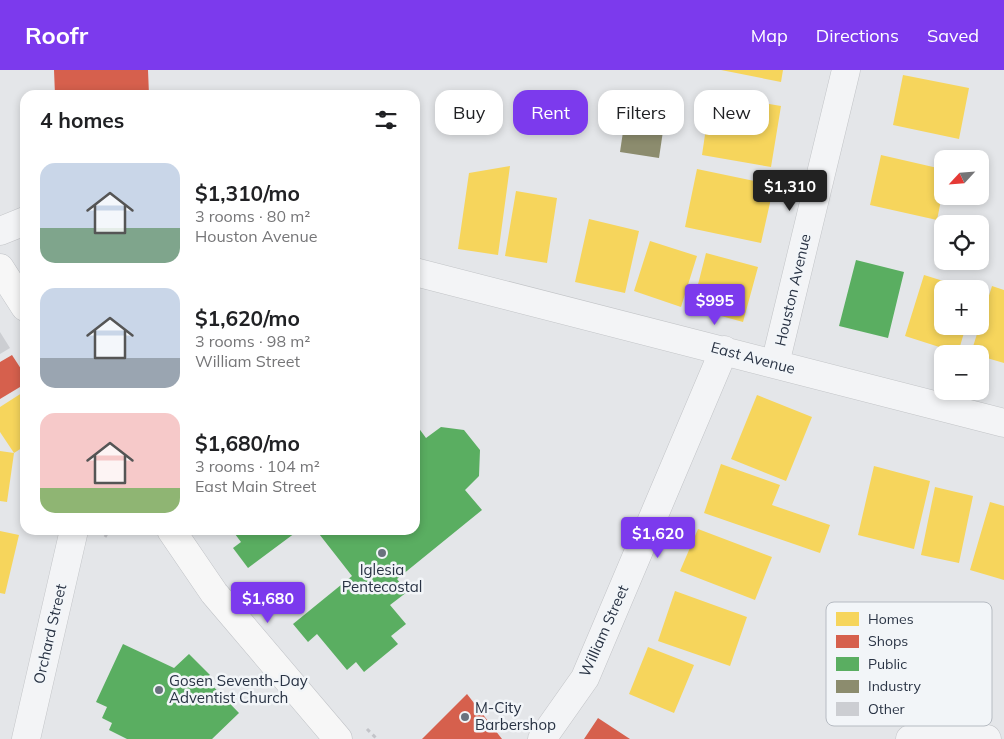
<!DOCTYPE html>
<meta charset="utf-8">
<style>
body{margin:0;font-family:Mulish,sans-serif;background:#f6f6f6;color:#202124;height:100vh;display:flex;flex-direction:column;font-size:19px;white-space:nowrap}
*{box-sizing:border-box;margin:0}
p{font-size:16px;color:#757577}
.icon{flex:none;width:28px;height:28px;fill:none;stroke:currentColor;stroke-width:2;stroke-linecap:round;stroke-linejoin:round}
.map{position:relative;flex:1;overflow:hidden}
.side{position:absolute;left:20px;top:20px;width:400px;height:445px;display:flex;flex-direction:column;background:#fff;border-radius:15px;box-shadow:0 2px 8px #0003}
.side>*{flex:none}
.hud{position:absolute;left:435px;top:20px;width:475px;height:45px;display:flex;gap:10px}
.needle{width:32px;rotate:244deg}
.buttons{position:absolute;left:934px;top:80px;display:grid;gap:10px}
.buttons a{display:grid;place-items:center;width:55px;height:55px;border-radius:10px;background:#fff;box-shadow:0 2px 8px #0003;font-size:25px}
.price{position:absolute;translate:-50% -42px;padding:0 11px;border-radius:5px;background:#7c3aed;color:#fff;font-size:16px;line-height:32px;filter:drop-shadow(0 1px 2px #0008)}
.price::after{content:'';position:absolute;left:50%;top:30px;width:15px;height:11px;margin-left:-8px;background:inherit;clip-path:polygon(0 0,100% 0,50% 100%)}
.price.current{background:#222;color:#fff}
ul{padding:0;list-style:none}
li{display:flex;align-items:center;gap:15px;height:125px;padding:0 20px}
li span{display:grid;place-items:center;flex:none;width:140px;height:100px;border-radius:15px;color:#555}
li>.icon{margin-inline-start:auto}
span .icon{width:60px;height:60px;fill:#fffc;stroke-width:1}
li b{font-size:21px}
h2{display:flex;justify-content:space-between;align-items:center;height:60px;padding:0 20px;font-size:21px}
.pill{padding:0 18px;border-radius:15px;background:#fff;box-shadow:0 2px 8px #0003;font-size:18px;line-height:45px}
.pill.current{background:#7c3aed;color:#fff}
header{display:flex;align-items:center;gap:30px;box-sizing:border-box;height:70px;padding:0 25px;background:#7c3aed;color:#fff}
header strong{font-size:24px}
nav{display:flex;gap:28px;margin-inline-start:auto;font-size:18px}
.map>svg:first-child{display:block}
.homes{fill:#f6d55c}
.shops{fill:#d6604d}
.public{fill:#5aae61}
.industry{fill:#8c8c6e}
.building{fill:#ccced2}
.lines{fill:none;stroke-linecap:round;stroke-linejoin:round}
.minor-casing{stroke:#c2c4c7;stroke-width:29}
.major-casing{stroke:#c0c3c7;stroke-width:29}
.path{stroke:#c3c4c9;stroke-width:3;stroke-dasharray:4 4;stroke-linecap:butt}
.minor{stroke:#f3f4f6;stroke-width:28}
.major{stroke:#f7f7f7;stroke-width:28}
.poi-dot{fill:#6a727e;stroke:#f2f5f8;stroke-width:2}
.labels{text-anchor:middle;stroke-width:5;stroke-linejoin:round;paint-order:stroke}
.street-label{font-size:15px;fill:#293344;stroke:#f2f5f8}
.poi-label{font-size:15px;fill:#293344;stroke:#f2f5f8;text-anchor:start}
.key{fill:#f2f5f8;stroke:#b6bbc2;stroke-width:1}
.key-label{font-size:14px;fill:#293344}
</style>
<header>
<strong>Roofr</strong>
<nav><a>Map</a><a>Directions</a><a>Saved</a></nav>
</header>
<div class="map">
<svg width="1004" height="669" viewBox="0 0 1004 669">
<rect width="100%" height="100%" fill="#e4e6e9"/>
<path class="homes" d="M721,0H783L781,12Z
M903,5L969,18L959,69L893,55Z
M711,24L781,36L771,97L702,85Z
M881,85L942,99V125L937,150L870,135Z
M510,96L498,185L458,179L469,103Z
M697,99L774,115L761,173L685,157Z
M516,121L557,128L547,193L505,186Z
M589,149L639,161L625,223L575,212Z
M650,171L697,186L681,237L634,221Z
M706,183L758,197L743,252L692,238Z
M924,205L966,218L942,219V256H966L958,283L905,266Z
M992,216L1004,220V293L980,286V284L971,283Z
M25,321V376L14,383L0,362V337Z
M757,325L812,347L786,411L731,389Z
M0,381L14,383L7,432L0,431Z
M721,394L780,415L772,435L830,455L820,483L704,443Z
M874,396L930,411L914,479L858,465Z
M935,417L973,426L959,493L921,485Z
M990,432L1004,436V510L970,500Z
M698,459L772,487L755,530L680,501Z
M0,461L19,465L5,524L0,523Z
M675,521L747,547L730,596L658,571Z
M648,577L694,595L674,643L629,624Z"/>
<path class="shops" d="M54,0H148L149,25H55Z
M12,285L25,305V314L0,329V292Z
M467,624L502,669H422Z
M598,648L630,669H584Z"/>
<path class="public" d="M856,190L904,202L888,268L839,256Z
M415,353L426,368L441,357L464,360L480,380L479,406L465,420L482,440L397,509L407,522L390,535L406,554L391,566L398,574L364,602L356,592L347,600L317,564L308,572L293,554L352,506L316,460H415Z
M232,460H299L248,498L233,478L241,472Z
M123,574L174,598L189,584L210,605L206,609L239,643L212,669H127L109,660L112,653L102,648L107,637L96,632Z"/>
<path class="industry" d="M628,28L667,34L659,88L620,82Z"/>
<path class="building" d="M0,262L10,278L0,284Z"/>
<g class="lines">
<defs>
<path id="minor" d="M0,161L25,151
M415,202L1004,353
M775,294L846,0
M26,669L74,460
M542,669L585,608L724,280
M910,669C941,657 956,663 987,669"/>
<path id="major" d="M0,198L25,237
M171,460L214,523L338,669"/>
</defs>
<use href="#minor" class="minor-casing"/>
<use href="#major" class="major-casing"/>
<path class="path" d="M105,467L109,460
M367,659L377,669"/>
<use href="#minor" class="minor"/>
<use href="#major" class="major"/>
</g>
<g class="poi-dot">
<circle cx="382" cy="483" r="5"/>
<circle cx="159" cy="620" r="5"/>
<circle cx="465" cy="647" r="5"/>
</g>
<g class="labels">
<g class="street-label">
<text transform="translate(793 220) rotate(-77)" y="5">Houston Avenue</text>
<text transform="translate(753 288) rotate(15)" y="5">East Avenue</text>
<text transform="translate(604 561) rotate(-66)" y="5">William Street</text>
<text transform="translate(50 564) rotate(-77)" y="5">Orchard Street</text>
</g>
<g class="poi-label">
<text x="382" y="505" text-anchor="middle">Iglesia<tspan x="382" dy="17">Pentecostal</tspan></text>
<text x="169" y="616">Gosen Seventh-Day<tspan x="169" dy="17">Adventist Church</tspan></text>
<text x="475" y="643">M-City<tspan x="475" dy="17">Barbershop</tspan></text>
</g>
</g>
<rect x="826" y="532" width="166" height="124" rx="8" class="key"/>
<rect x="836" y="542" width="23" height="14" fill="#f6d55c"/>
<rect x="836" y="565" width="23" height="13" fill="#d6604d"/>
<rect x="836" y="587" width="23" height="14" fill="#5aae61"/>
<rect x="836" y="610" width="23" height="13" fill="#8c8c6e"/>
<rect x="836" y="632" width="23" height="14" fill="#ccced2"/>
<g class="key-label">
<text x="868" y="554">Homes</text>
<text x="868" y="576">Shops</text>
<text x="868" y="599">Public</text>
<text x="868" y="621">Industry</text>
<text x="868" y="644">Other</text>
</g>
</svg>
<div class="buttons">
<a><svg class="needle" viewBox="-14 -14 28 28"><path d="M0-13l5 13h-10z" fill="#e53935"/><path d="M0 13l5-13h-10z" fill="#757577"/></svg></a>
<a><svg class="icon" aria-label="locate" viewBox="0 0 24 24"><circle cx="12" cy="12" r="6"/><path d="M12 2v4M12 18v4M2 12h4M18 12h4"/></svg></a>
<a>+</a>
<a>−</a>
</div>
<b class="price current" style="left:790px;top:142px">$1,310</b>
<b class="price" style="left:715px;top:256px">$995</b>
<b class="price" style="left:658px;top:489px">$1,620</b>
<b class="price" style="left:268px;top:554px">$1,680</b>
<div class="hud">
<a class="pill">Buy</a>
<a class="pill current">Rent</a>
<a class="pill">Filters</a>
<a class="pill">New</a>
</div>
<section class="side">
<h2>4 homes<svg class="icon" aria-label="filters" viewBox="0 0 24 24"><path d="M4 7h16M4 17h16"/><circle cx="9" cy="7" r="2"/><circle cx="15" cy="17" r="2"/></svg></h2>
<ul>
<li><span style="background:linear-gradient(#c9d6e8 65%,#7fa58c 0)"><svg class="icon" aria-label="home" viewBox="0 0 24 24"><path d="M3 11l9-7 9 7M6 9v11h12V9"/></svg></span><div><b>$1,310/mo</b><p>3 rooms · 80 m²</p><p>Houston Avenue</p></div></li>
<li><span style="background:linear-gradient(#c9d6e8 70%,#9aa5b1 0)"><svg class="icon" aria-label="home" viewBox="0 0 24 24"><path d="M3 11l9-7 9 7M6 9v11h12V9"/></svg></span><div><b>$1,620/mo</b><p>3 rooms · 98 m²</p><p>William Street</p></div></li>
<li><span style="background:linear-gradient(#f6c9c9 75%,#8fb573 0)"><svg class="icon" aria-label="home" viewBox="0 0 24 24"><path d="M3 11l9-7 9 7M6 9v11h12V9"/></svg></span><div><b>$1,680/mo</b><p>3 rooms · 104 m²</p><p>East Main Street</p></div></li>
</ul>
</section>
</div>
